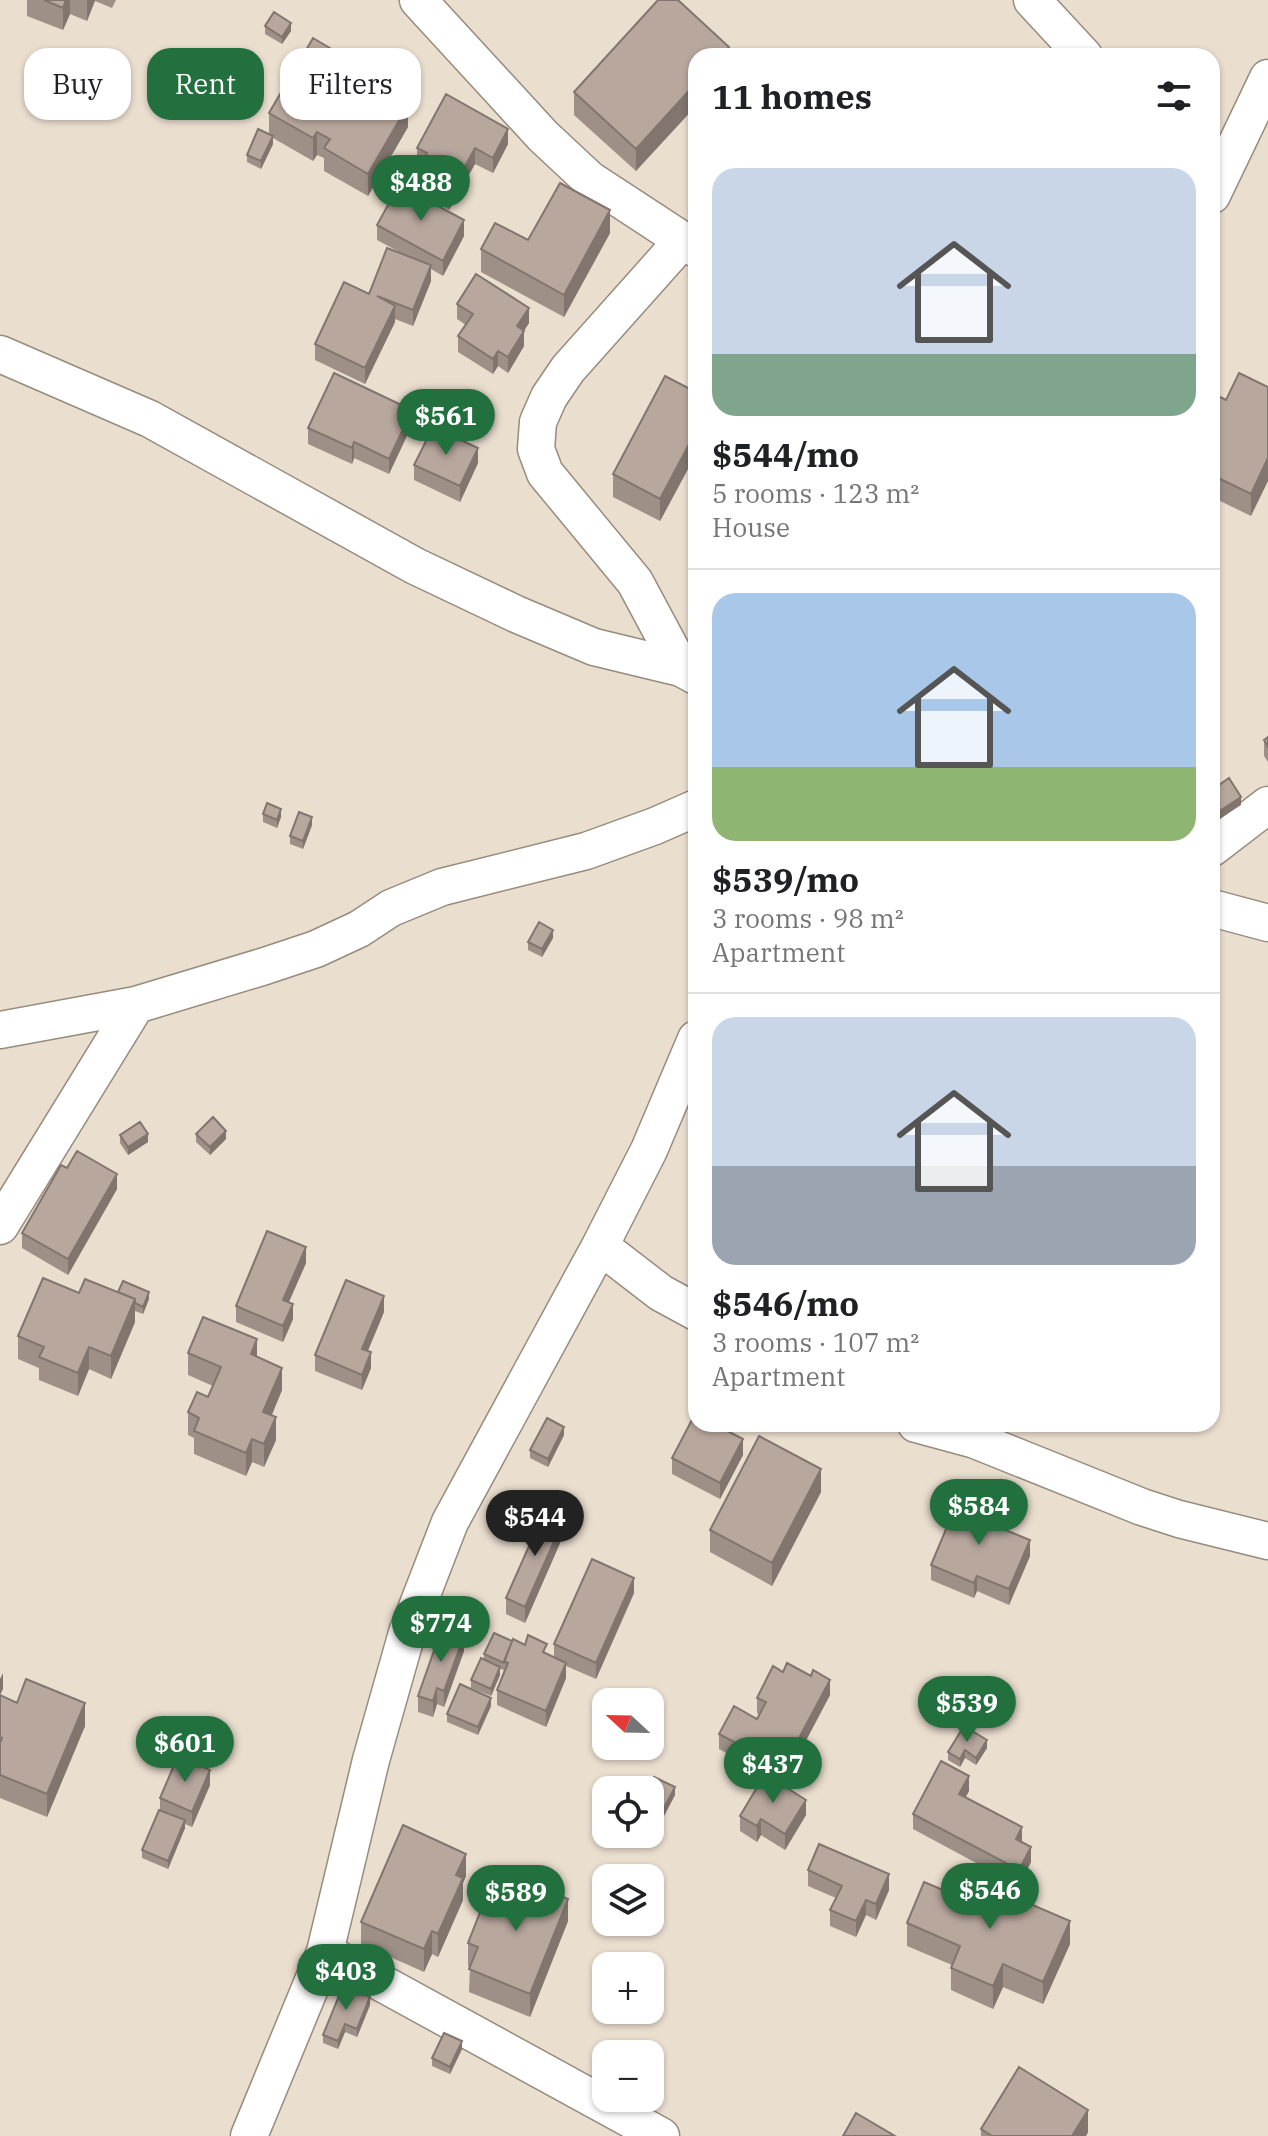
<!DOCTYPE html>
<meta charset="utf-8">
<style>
body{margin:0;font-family:"IBM Plex Serif",serif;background:#f2f2f2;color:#202124;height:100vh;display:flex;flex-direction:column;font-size:30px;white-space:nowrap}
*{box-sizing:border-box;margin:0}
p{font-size:26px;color:#757577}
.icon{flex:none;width:44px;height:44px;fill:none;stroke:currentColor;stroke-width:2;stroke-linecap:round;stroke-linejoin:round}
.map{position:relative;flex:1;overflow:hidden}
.drawer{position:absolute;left:688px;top:48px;width:532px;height:1384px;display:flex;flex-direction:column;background:#fff;border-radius:24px;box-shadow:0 2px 6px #0004}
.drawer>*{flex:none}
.top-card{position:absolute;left:24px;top:48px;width:544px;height:72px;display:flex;gap:16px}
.needle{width:52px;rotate:292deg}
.fabs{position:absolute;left:592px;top:1688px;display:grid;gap:16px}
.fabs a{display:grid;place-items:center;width:72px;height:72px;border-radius:16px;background:#fff;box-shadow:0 2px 6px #0004;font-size:40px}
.price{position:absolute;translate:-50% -68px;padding:0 18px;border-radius:28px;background:#23703f;color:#fff;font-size:26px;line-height:52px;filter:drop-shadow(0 2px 4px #0008)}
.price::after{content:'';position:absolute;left:50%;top:48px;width:24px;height:18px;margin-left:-12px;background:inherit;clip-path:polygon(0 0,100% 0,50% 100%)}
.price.current{background:#222;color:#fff}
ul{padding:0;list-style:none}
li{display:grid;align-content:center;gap:16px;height:424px;padding:0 24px}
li+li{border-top:2px solid #e0e0e0}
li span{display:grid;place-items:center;height:248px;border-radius:24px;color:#555}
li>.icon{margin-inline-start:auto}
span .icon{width:144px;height:144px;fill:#fffc;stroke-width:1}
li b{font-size:34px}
h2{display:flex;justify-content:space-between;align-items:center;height:96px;padding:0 24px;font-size:34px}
.pill{padding:0 28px;border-radius:24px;background:#fff;box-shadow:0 2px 6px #0004;font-size:28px;line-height:72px}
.pill.current{background:#23703f;color:#fff}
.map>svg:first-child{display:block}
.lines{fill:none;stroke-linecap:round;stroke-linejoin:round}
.minor-casing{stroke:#968c7d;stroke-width:39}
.minor{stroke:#fff;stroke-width:36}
.wall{fill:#9e9087}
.shaded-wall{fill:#81756e}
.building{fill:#b8a79d;stroke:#81756e;stroke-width:2}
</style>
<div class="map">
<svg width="1268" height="2136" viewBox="0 0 1268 2136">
<rect width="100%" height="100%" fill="#eadecf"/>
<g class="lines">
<defs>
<path id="minor" d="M418,0L543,136L589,179L696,249
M1032,0L1084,56
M1212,195L1268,78
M0,354L150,419L415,566L516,614L594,647L681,668L696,676
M681,668L635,582L545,473L536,449L538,422L549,397L568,369L683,240
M1212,848L1268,805
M1212,908L1268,923
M0,1030L136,1005L265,966L316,949L359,929L391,908L442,887L586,851L655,826L696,808
M0,1226L136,1005
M600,1246L661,1293L696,1312
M916,1424L975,1440L1142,1507L1179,1519L1268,1541
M325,1952L661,2136
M249,2136L325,1952L371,1760L407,1633L450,1522L600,1246L649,1150L696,1039"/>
</defs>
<use href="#minor" class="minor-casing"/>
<use href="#minor" class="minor"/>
</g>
<path class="wall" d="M27,0H116L112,8L95,1L87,21L70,14L63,30L27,16Z
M265,26L291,31L282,44L265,34Z
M729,56L636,171L574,115V92Z
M350,82L348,85L408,127L368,196L324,171V158L317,155L313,161L273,138V144L261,169L247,162V155L269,134V113Z
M508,144L493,173L475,164L449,210L415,191V176L421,165L417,163V148Z
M377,225L464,236L443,276L431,269V281L413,326L395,319V322L365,384L315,360V344L369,294L403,254L377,240Z
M610,233L564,317L481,272V249L528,240Z
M457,304L529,323L524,331V346L508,373L498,366L493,374L458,352V336L466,325L457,319Z
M1268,387L1251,516L1212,497V399L1226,400Z
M696,392V454L660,521L613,497V474Z
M412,425L389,474L354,458L352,464L308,444V428Z
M478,463L460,502L414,480V465Z
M1268,737V762L1264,756V740Z
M263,814L281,817L277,828L263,822Z
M312,825L303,849L290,844V836Z
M696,845V862L692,860V852Z
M553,938L542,957L528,950V942Z
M196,1134L226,1139L210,1155L196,1142Z
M120,1135L148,1142L128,1155L120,1143Z
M117,1189L68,1275L22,1248V1233Z
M306,1263L289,1302L293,1319L283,1342L236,1322V1306Z
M118,1292L149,1299L143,1314L135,1311V1322L111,1379L89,1369L78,1396L39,1380V1368L18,1359V1336L79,1293Z
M384,1312L368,1351L371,1368L362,1390L315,1371V1355Z
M188,1353L257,1357L282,1390L272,1415L276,1440L264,1467L252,1462L246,1476L194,1454V1438L188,1435V1412L208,1397L213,1386L188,1375Z
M564,1435L548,1467L530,1458V1450Z
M743,1455L720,1499L672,1474V1458Z
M821,1492L772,1586L710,1552V1530Z
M998,1527L1030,1556L1009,1605L977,1591L974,1598L931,1580V1565Z
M564,1534L525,1623L506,1614V1598Z
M634,1593L596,1679L566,1666V1678L546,1727L497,1705V1690L504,1670L500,1669V1675L491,1696L471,1688V1680L484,1660V1654H547L554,1657V1644Z
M464,1651L444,1707L437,1704L433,1717L418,1712V1696Z
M830,1695L783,1784L719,1749V1734L757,1719L759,1714L757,1713V1698Z
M0,1696L85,1726L47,1817L0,1798Z
M491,1706L478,1735L447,1722V1714Z
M987,1748L976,1765L965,1758L960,1767L948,1760V1752Z
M210,1785L192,1827L185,1824V1828L168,1869L142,1858V1850L160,1810V1798Z
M650,1790L675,1795L656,1831L650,1828Z
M969,1791L965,1798L1022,1842L1031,1862L1019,1886L913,1829V1814Z
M806,1815L785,1850L761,1835L757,1842L740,1831V1816Z
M808,1870L889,1890L876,1920L866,1915L856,1937L830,1926V1910L836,1898L808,1886Z
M466,1876L463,1883V1900L438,1957L432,1954L424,1972L361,1944V1922Z
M568,1921L530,2017L469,1992L470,1967L468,1966V1943Z
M907,1923L1070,1944L1043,2004L1003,1987L993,2009L951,1990V1968L952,1965L907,1946Z
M370,2005L357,2037L345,2032L338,2049L323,2043V2035Z
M462,2049L450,2074L432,2066V2058Z
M981,2129L1088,2132L1086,2136H981Z"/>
<path class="shaded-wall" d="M66,0H70V14L63,30V8Z
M87,0H95L87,21Z
M291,23V31L282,44V37Z
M729,47V56H721Z
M350,60V82L339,102V79Z
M696,83V106L636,171V149Z
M408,105V127L368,196V174Z
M508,129V144L493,173V158Z
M317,132V155L313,161V138Z
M273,136V144L261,169V161Z
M475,148V164L449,210V195Z
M610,210V233L564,317V295Z
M464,220V236L443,276V261Z
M431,265V281L413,326V310Z
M395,306V322L365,384V368Z
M529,308V323L517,341V326Z
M524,331V346L508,373V357Z
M498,351V366L493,374V359Z
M412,410V425L389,474V459Z
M696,431V454L660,521V499Z
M354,442V458L352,464V448Z
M478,448V463L460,502V486Z
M1268,458V481L1251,516V494Z
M1241,797V805L1212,824V816Z
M281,809V817L277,828V820Z
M312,817V825L303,849V841Z
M553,930V938L542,957V949Z
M226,1131V1139L210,1155V1147Z
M148,1134V1142L128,1155V1147Z
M117,1174V1189L68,1275V1259Z
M306,1247V1263L283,1315V1300Z
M149,1292V1299L143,1314V1307Z
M384,1296V1312L362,1364V1349Z
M135,1299V1322L111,1379V1356Z
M293,1304V1319L283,1342V1326Z
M257,1339V1362L251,1354Z
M89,1347V1369L78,1396V1373Z
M371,1352V1368L362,1390V1375Z
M282,1368V1390L263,1435V1412Z
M276,1417V1440L264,1467V1444Z
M564,1427V1435L548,1467V1459Z
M252,1439V1462L246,1476V1453Z
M743,1439V1455L720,1499V1483Z
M821,1469V1492L772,1586V1563Z
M564,1519V1534L525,1623V1607Z
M1030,1540V1556L1009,1605V1589Z
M977,1576V1591L974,1598V1583Z
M634,1578V1593L596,1679V1663Z
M464,1636V1651L444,1707V1691Z
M566,1663V1678L546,1727V1711Z
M500,1667V1675L491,1696V1689Z
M3,1673V1689L0,1695V1679Z
M830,1680V1695L783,1784V1768Z
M437,1688V1704L433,1717V1701Z
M491,1698V1706L478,1735V1727Z
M85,1703V1726L47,1817V1794Z
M987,1740V1748L976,1765V1758Z
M965,1750V1758L960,1767V1759Z
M210,1770V1785L192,1827V1812Z
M969,1776V1791L959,1810V1794Z
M675,1787V1795L656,1831V1823Z
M806,1800V1815L785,1850V1834Z
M761,1819V1835L757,1842V1826Z
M185,1820V1828L168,1869V1861Z
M1022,1827V1843L1016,1839Z
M1031,1847V1862L1019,1886V1870Z
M466,1854V1876L463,1883V1900L438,1957V1934L456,1875Z
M889,1874V1890L876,1920V1904Z
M568,1899V1921L530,2017V1994Z
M866,1900V1915L856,1937V1921Z
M1070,1921V1944L1043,2004V1982Z
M432,1931V1954L424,1972V1949Z
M1003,1964V1987L993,2009V1986Z
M370,1997V2005L357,2037V2029Z
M345,2024V2032L338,2049V2041Z
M462,2041V2049L450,2074V2067Z
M1088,2110V2132L1086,2136H1072Z"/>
<path class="building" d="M44,0H66L63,8Z
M658,0H678L729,47L721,56H696V83L636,149L574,92Z
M274,12L291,23L282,37L265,26Z
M313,38L350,60L339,79L371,98L377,87L408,105L368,174L324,148L330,139L317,132L313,138L269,113Z
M446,94L508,129L493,158L475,148L449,195L415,176L427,153L417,148Z
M258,129L273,136L261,161L247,155Z
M560,183L610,210L564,295L481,249L495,223L528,240Z
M399,185L464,220L443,261L377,225Z
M387,248L431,265L413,310L377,296L395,306L365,368L315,344L344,282L369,294Z
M476,274L529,308L517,326L524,331L508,357L498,351L493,359L458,336L473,314L457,304Z
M334,373L412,410L389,459L354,442L352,448L308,428Z
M1239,373L1268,387V458L1251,494L1212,475V399L1214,394L1226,400Z
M665,376L696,392V431L660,499L613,474Z
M433,427L478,448L460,486L414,465Z
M1268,737V747L1264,740Z
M1229,778L1241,797L1212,816V790Z
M267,803L281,809L277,820L263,814Z
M299,812L312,817L303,841L290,836Z
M539,922L553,930L542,949L528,942Z
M213,1117L226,1131L210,1147L196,1134Z
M140,1122L148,1134L128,1147L120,1135Z
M77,1151L117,1174L68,1259L22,1233L61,1165L67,1168Z
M267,1231L306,1247L283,1300L293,1304L283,1326L236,1306Z
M43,1278L79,1293L85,1279L135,1299L111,1356L89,1347L78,1373L39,1357L44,1347L18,1336Z
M346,1280L384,1296L362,1349L371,1352L362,1375L315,1355Z
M123,1281L149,1292L143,1307L135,1303V1299L118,1292Z
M203,1317L257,1339L251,1354L282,1368L263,1412L276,1417L264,1444L252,1439L246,1453L194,1431L199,1418L188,1412L197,1392L208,1397L221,1367L188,1353Z
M695,1414L696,1424H714L743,1439L720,1483L672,1458Z
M547,1418L564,1427L548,1459L530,1450Z
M759,1436L821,1469L772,1563L710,1530Z
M959,1498L998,1515L993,1525L1030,1540L1009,1589L977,1576L974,1583L931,1565Z
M545,1510L564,1519L525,1607L506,1598Z
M592,1559L634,1578L596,1663L554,1644Z
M442,1628L464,1636L444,1691L437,1688L433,1701L418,1696Z
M494,1633L512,1641L504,1663L484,1654Z
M528,1635L547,1644L543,1652L566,1663L546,1711L497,1690L508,1663L504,1661L513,1639L525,1645Z
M481,1658L500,1667L491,1689L471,1680Z
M787,1663L811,1676L813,1670L830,1680L783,1768L719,1734L734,1706L757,1719L766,1702L757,1698L773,1666L783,1672Z
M26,1679L85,1703L47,1794L0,1775V1743L2,1738L0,1737V1695L17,1703Z
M460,1684L491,1698L478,1727L447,1714Z
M964,1726L987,1740L976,1758L965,1750L960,1759L948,1752Z
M178,1756L210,1770L192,1812L160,1798Z
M941,1761L969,1776L959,1794L1022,1827L1016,1839L1031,1847L1019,1870L913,1814Z
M765,1774L806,1800L785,1834L761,1819L757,1826L740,1816Z
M654,1777L675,1787L656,1823L650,1820V1790H648Z
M159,1810L185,1820L168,1861L142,1850Z
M403,1825L466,1854L456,1875L463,1878L438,1934L432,1931L424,1949L361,1922Z
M819,1844L889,1874L876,1904L866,1900L856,1921L830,1910L842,1886L808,1870Z
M507,1874L568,1899L530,1994L469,1969L478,1947L468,1943L488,1892L498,1896Z
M924,1882L950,1893L954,1883L996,1901L1000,1891L1070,1921L1043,1982L1003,1964L993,1986L951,1968L960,1946L907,1923Z
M343,1986L370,1997L357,2029L345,2024L338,2041L323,2035Z
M444,2033L462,2041L450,2067L432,2058Z
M1019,2067L1088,2110L1072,2136H992L981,2129Z
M856,2113L895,2136H843Z"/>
</svg>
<div class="fabs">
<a><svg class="needle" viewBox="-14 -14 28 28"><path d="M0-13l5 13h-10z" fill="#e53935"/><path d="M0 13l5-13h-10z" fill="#757577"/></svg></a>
<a><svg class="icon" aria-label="locate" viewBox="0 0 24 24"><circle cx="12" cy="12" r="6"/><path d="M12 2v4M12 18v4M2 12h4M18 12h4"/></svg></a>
<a><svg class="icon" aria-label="layers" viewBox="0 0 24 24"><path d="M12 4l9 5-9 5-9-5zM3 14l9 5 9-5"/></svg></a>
<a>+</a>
<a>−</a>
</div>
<b class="price" style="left:421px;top:223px">$488</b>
<b class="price" style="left:446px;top:457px">$561</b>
<b class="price" style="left:979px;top:1547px">$584</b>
<b class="price current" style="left:535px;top:1558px">$544</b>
<b class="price" style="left:441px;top:1664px">$774</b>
<b class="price" style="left:967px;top:1744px">$539</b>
<b class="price" style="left:185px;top:1784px">$601</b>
<b class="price" style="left:773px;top:1805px">$437</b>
<b class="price" style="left:990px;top:1931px">$546</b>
<b class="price" style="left:516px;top:1933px">$589</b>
<b class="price" style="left:346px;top:2012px">$403</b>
<div class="top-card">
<a class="pill">Buy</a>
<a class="pill current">Rent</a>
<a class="pill">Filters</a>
</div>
<section class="drawer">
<h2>11 homes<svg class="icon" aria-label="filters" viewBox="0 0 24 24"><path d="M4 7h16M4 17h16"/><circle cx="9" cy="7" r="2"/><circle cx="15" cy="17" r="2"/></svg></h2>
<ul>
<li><span style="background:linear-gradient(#c9d6e8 75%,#7fa58c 0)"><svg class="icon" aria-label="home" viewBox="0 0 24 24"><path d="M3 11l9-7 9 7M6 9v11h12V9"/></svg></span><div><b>$544/mo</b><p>5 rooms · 123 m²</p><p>House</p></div></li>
<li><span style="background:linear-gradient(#a9c7e8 70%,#8fb573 0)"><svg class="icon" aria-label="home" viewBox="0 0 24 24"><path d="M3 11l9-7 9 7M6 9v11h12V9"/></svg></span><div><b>$539/mo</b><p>3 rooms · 98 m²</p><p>Apartment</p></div></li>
<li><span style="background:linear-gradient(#c9d6e8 60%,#9aa5b1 0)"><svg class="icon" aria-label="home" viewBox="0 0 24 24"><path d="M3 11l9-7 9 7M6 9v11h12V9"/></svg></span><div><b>$546/mo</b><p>3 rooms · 107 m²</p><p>Apartment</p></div></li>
</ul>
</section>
</div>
